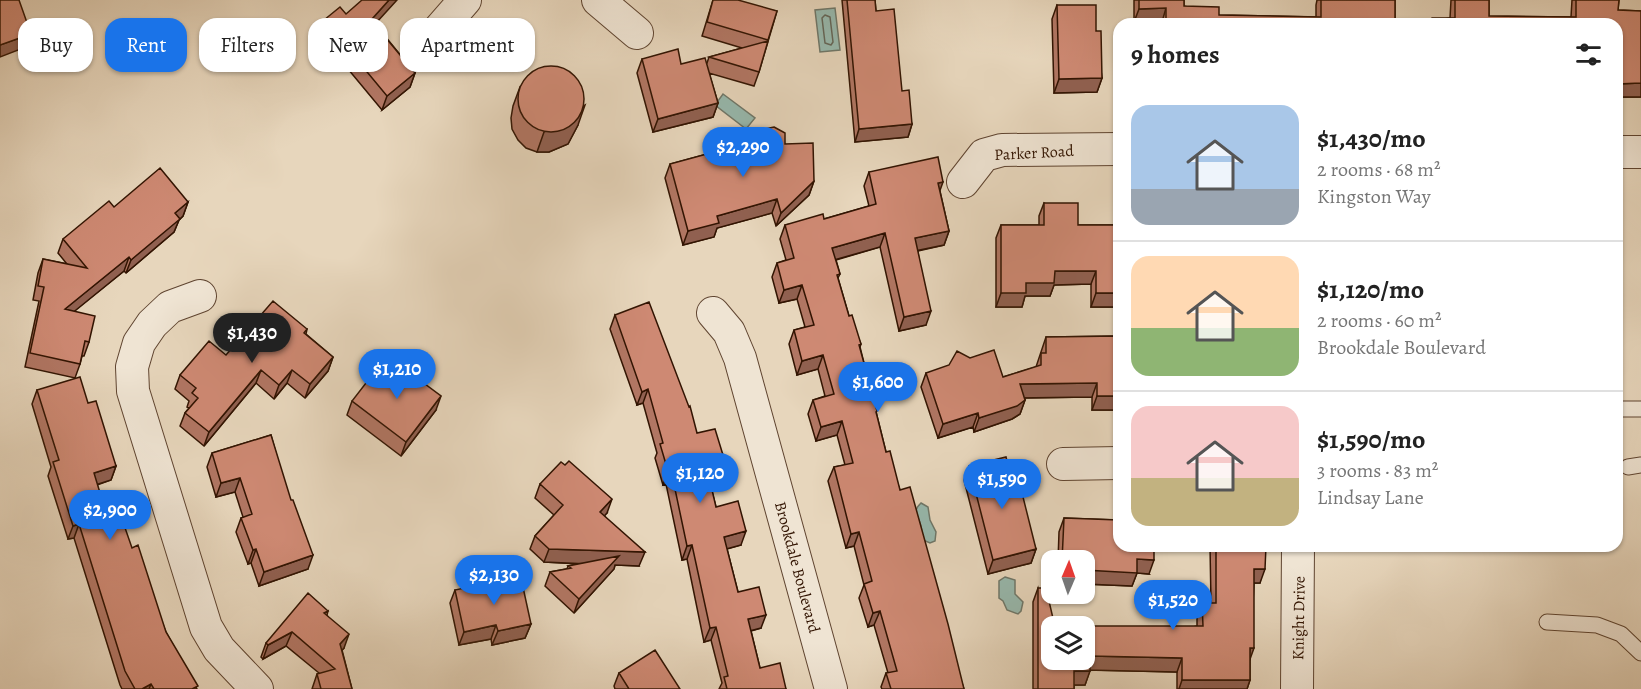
<!DOCTYPE html>
<meta charset="utf-8">
<style>
body{margin:0;font-family:Alegreya,serif;background:#f6f6f6;color:#222;height:100vh;display:flex;flex-direction:column;font-size:22px;white-space:nowrap}
*{box-sizing:border-box;margin:0}
p{font-size:20px;color:#767676}
.icon{flex:none;width:33px;height:33px;fill:none;stroke:currentColor;stroke-width:2;stroke-linecap:round;stroke-linejoin:round}
.map{position:relative;flex:1;overflow:hidden}
.drawer{position:absolute;left:1113px;top:18px;width:510px;height:534px;display:flex;flex-direction:column;background:#fff;border-radius:18px;box-shadow:0 2px 4px #0004}
.drawer>*{flex:none}
.banner{position:absolute;left:18px;top:18px;width:570px;height:54px;display:flex;gap:12px}
.needle{width:39px;rotate:2deg}
.buttons{position:absolute;left:1041px;top:550px;display:grid;gap:12px}
.buttons a{display:grid;place-items:center;width:54px;height:54px;border-radius:12px;background:#fff;box-shadow:0 2px 4px #0004;font-size:30px}
.price{position:absolute;translate:-50% -51px;padding:0 14px;border-radius:21px;background:#1a73e8;color:#fff;font-size:20px;line-height:39px;filter:drop-shadow(0 2px 3px #0008)}
.price::after{content:'';position:absolute;left:50%;top:36px;width:18px;height:14px;margin-left:-9px;background:inherit;clip-path:polygon(0 0,100% 0,50% 100%)}
.price.current{background:#222;color:#fff}
ul{padding:0;list-style:none}
li{display:flex;align-items:center;gap:18px;height:150px;padding:0 18px}
li+li{border-top:2px solid #e0e0e0}
li span{display:grid;place-items:center;flex:none;width:168px;height:120px;border-radius:18px;color:#555}
li>.icon{margin-inline-start:auto}
span .icon{width:72px;height:72px;fill:#fffc;stroke-width:1}
li b{font-size:26px}
h2{display:flex;justify-content:space-between;align-items:center;height:72px;padding:0 18px;font-size:26px}
.tag{padding:0 21px;border-radius:18px;background:#fff;box-shadow:0 2px 4px #0004;font-size:21px;line-height:54px}
.tag.current{background:#1a73e8;color:#fff}
.map>svg:first-child{display:block}
.water{fill:#97b9ae;stroke:#6f7769;stroke-width:1.5}
.lines{fill:none;stroke-linecap:round;stroke-linejoin:round}
.shore{stroke:#646658;stroke-width:1.5}
.service-casing{stroke:#5f4430;stroke-width:17}
.minor-casing{stroke:#5f4430;stroke-width:34}
.service{stroke:#efe4d3;stroke-width:15}
.minor{stroke:#efe4d3;stroke-width:32}
.wall{fill:#b17663;stroke:#321402;stroke-width:1.5}
.shaded-wall{fill:#906050;stroke:#321402;stroke-width:1.5}
.building{fill:#ce8973;stroke:#321402;stroke-width:1.5}
.labels{text-anchor:middle;stroke-width:5;stroke-linejoin:round;paint-order:stroke}
.street-label{font-size:16px;fill:#321402;stroke:#efe4d3}
</style>
<div class="map">
<svg width="1641" height="689" viewBox="0 0 1641 689">
<rect width="100%" height="100%" fill="#e7d6bc"/>
<filter id="stains"><feTurbulence type="fractalNoise" baseFrequency=".00333" numOctaves="4"/><feColorMatrix values="0 0 0 0 .2 0 0 0 0 .09 0 0 0 0 .02 0 0 0 .5 -.17"/></filter>
<radialGradient id="worn" r=".72"><stop offset=".6" stop-color="#630" stop-opacity="0"/><stop offset="1" stop-color="#630" stop-opacity=".3"/></radialGradient>
<path class="water" d="M835,8L840,50L820,52L815,10Z
M723,94L755,118L746,129L715,105Z
M921,503L928,507L930,520L936,532L935,541L930,543L923,540C922,535 922,528 920,523C917,513 912,512 921,503Z
M1005,577L1015,580V594L1023,602L1021,611L1018,614L1007,610L1003,601L999,598V581Z"/>
<g class="lines">
<path class="shore" d="M825,15L830,17L833,42L831,45L825,43L822,18Z"/>
<defs>
<path id="service" d="M1617,409H1641
M1628,467L1641,465
M1547,622L1597,625L1621,634L1641,653"/>
<path id="minor" d="M598,0L637,33
M424,47L465,0
M1617,152H1641
M963,182L984,155L1002,150L1119,149
M200,296L170,307L152,324L139,343L132,367L133,391L206,627L219,649L257,689
M713,313L729,332L740,358L831,689
M1063,464L1119,463
M1297,689L1298,546"/>
</defs>
<use href="#service" class="service-casing"/>
<use href="#minor" class="minor-casing"/>
<use href="#service" class="service"/>
<use href="#minor" class="minor"/>
</g>
<path class="wall" d="M713,0L777,11L759,72L754,86L709,73L718,103L713,117L653,132L637,73L642,59L681,64L707,63L709,57L742,48L702,36Z
M842,0H875L876,11L912,124L908,137L855,142Z
M1134,0H1184V6L1219,15L1316,17V5L1317,0H1395V21H1431L1450,18L1451,0H1489V16L1571,17L1572,0H1619L1618,10L1641,11V97H1617V24H1161L1162,22H1134Z
M1057,5L1096,31L1102,78L1097,92L1054,93L1052,19Z
M346,14L375,24L415,73L410,87L382,110L319,34L324,20Z
M520,87L578,125L568,144L549,152H537L526,148L518,140L512,129L511,118L513,106Z
M755,131L785,144L814,181L809,195L776,226L772,213L717,228L714,237L683,245L665,178L670,164L751,142Z
M869,172L940,191L949,231L944,245L918,251L926,325L899,331L880,247L836,260L840,274L838,278L849,316L861,344L860,347L886,452L900,490L964,689H882L881,687L886,673H888L874,625L868,627L859,598L864,585L854,546L846,548L828,481L834,467L845,465L837,435L816,441L808,414L813,400L825,396L818,369L797,375L789,344L794,330L805,327L797,299L779,303L772,277L777,263L786,260L780,239L785,225L824,219L869,206L864,186Z
M188,202L183,216L179,220L174,232L126,273L124,271L74,311L89,342L84,356H82L80,364L75,378L25,367L39,301L33,300L38,273L43,259L67,264L58,253L63,239L114,207Z
M1044,203L1078,225H1119V296L1115,307H1091V284L1054,285L1050,296H1025L1022,307H996V238L1001,225H1039V216Z
M615,315L697,433L718,469L707,472L716,507L741,545L727,549L738,592L761,628L751,631L760,668L786,689H719L722,683L711,640L704,642L687,559L682,560L666,484L663,485L655,458L657,453L643,403L637,405L610,329Z
M307,329L306,334L333,357L328,371L305,398L287,383L274,399L256,383L204,446L180,426L185,413L189,408L187,407L189,401L175,389L180,375L226,355Z
M1119,336V410H1092V397L1024,398L1025,400L1020,414L1012,419L974,432L973,427L938,438L921,387L926,373L1003,377L1036,367L1046,337Z
M37,390L88,403L116,466L111,480L97,485L110,526L132,548L166,632L197,689H122L120,685L74,538L68,539L48,476L51,467L32,404Z
M352,401L436,410L401,456L347,415Z
M271,435L308,569L259,586L251,563L248,564L236,532L241,518L243,517L235,492L216,497L207,467L212,453Z
M969,466L1014,491L1036,549L1031,563L988,574L964,480Z
M540,484L607,513L604,515L639,566L615,565L614,569L574,613L545,586L550,572L567,569L568,566L580,564L544,562L530,549L535,536L554,515L535,498Z
M1119,492V546L1149,574L1137,573L1132,586L1084,584V561H1058L1059,532L1064,518L1116,520L1117,498Z
M1210,546H1266L1260,583H1254L1250,661V680L1247,689H1177V672L1090,670L1085,685H1074V689H1033V602L1038,588L1052,660L1197,626V617L1202,603H1211Z
M455,590L531,624L525,638L492,645L491,639L459,645L450,603Z
M328,611L327,615L344,648L342,650L352,689H312L317,674L319,673L286,646L263,659L261,657L266,643Z
M619,673L680,689H615L614,686Z"/>
<path class="shaded-wall" d="M389,0H397L366,34L371,20Z
M1166,8L1162,22H1134L1139,9Z
M31,34L26,47L0,57V45Z
M415,73L410,87L382,110L387,96Z
M1102,78L1097,92L1054,93L1059,79Z
M1641,83V97H1617V84Z
M718,103L713,117L653,132L658,119Z
M585,105L578,125L568,144L549,152H537L544,132Z
M912,124L908,137L855,142L859,129Z
M814,181L809,195L776,226L781,213Z
M943,182L938,196V183Z
M777,199L772,213L717,228L714,237L683,245L688,231L717,216Z
M188,202L183,216L179,220L174,232L126,273L131,260L175,213Z
M949,231L944,245L910,252L915,238Z
M885,233L880,247L827,262L832,248Z
M129,257L124,271L60,323L65,309Z
M1055,271H1096L1091,284L1054,285L1050,296H1025L1022,307H996L1001,293Z
M802,285L797,299L779,303L784,290Z
M1096,293H1119L1115,307H1091Z
M931,311L926,325L899,331L904,317Z
M823,355L818,369L797,375L802,361Z
M333,357L328,371L305,398L310,384Z
M261,370L256,383L204,446L209,432Z
M292,370L287,383L274,399L279,385Z
M1097,383L1092,397L1015,398L1020,384Z
M648,389L643,403L637,405L642,392Z
M441,396L436,410L401,456L406,442Z
M1097,396H1119V410H1092Z
M1025,400L1020,414L1012,419L974,432L979,418Z
M978,413L973,427L938,438L943,424Z
M842,421L837,435L816,441L821,427Z
M723,455L718,469L700,474L705,460Z
M116,466L111,480L89,487L94,473Z
M671,470L666,484L663,485L668,471Z
M240,478L235,492L216,497L221,483Z
M612,499L607,513L595,526L600,512Z
M79,524L74,538L68,539L73,526Z
M746,531L741,545L719,551L724,537Z
M859,532L854,546L846,548L851,534Z
M692,545L687,559L682,560L687,546Z
M256,549L251,563L248,564L253,550Z
M549,549L645,552L639,566L615,565L614,569L574,613L579,599L610,565L544,562Z
M1036,549L1031,563L988,574L993,560Z
M313,555L308,569L259,586L264,572Z
M1137,559L1154,560L1149,574L1137,573L1132,586L1084,584V570Z
M1254,569H1265L1260,583H1249Z
M880,611L874,625L868,627L873,613Z
M766,615L761,628L742,633L748,619Z
M531,624L525,638L492,645L498,631Z
M496,625L491,639L459,645L464,632Z
M716,627L711,640L704,642L710,628Z
M292,632L286,646L263,659L268,645Z
M349,634L344,648L335,658L340,644Z
M1250,648H1254L1249,662Z
M1090,656L1182,658L1177,672L1085,670Z
M1074,671H1090L1085,685H1069Z
M1182,680H1250L1247,689H1179Z
M151,684L149,689H142Z"/>
<path class="building" d="M0,0H19L31,34L0,45Z
M362,0H389L371,20L415,73L387,96L324,20L340,7L346,14Z
M713,0H738L777,11L768,40L707,22Z
M847,0H875L876,11L894,9L902,91L909,90L912,124L859,129Z
M1139,0H1184V6L1219,7V15L1321,17V0H1395V21H1431L1432,18H1455V0H1489V16L1576,17V0H1619L1618,10L1641,11V83L1617,84V24H1166V8L1139,9Z
M1057,5H1096V31H1101L1102,78L1059,79Z
M768,41L759,72L709,57Z
M678,49L681,64L705,58L718,103L658,119L642,59Z
M518 99a33 33 0 1 1 66 0a33 33 0 1 1-66 0Z
M774,127L785,133V144L813,143L814,181L781,213L777,199L717,216L719,223L688,231L670,164L755,141V131Z
M938,157L943,182L938,183L949,231L915,238L931,311L904,317L885,233L832,248L840,274L837,275L849,316L852,315L861,344L859,345L877,411L876,412L886,452L890,451L900,490L910,487L948,624L964,689H891L886,673L897,671L880,611L873,613L864,584L872,581L859,532L851,534L834,467L853,463L842,421L821,427L813,400L834,394L823,355L802,361L794,330L814,325L802,285L784,290L777,263L794,258L785,225L823,214L824,219L876,204L869,172Z
M160,168L188,202L175,213L180,219L131,260L129,257L65,309L95,316L89,342L85,341L80,364L30,353L44,287L38,286L43,259L87,268L63,239L109,201L114,207Z
M1044,203H1078V225H1119V293H1096V271H1055L1054,283H1026V293H1001V225H1044Z
M273,301L307,329L304,333L333,357L310,384L292,370L279,385L261,370L209,432L185,413L198,398L192,393L196,388L180,375L209,341L226,355Z
M649,302L689,407L690,406L697,433L715,429L723,455L705,460L716,507L738,501L746,531L724,537L738,592L759,587L766,615L748,619L760,668L780,663L786,689H727L724,677L728,676L716,627L710,628L692,545L687,546L671,470L668,471L660,444L663,443L648,389L642,392L615,315Z
M1119,336V396H1097V383L1020,384L1025,400L1017,406L979,418L978,413L943,424L926,373L949,365L957,351L970,358L994,350L1003,377L1041,365V353H1046V337Z
M390,358L441,396L406,442L352,401L373,374L377,376Z
M80,377L88,403L96,401L116,466L94,473L110,526L123,522L132,548L138,545L166,632L198,686L192,689H154L151,684L142,689H135L125,671L79,524L73,526L53,462L59,460L37,390Z
M271,435L291,500H293L313,555L264,572L256,549L253,550L241,518L252,514L240,478L221,483L212,453Z
M1006,457L1014,491L1021,489L1036,549L993,560L969,466Z
M569,461L612,499L600,512L645,552L549,549L535,536L563,505L540,484L561,462L565,465Z
M1064,518L1119,520V546H1154V560L1137,559V573L1084,570V561H1062Z
M1216,546H1266L1265,569H1254V648H1250V680H1182V658L1090,656V671H1074V689H1038V588H1046L1055,627H1052V660H1084V627H1059V626H1203L1202,603H1216Z
M619,556L579,599L550,572L571,568L568,566Z
M521,578L531,624L498,631L496,625L464,632L455,590L492,582L493,584Z
M308,593L328,611L324,613L349,634L340,644L352,689H321L317,674L335,669L292,632L268,645L266,643Z
M655,650L680,689H629L619,673Z"/>
<g class="labels">
<g class="street-label">
<text transform="translate(1034 152) rotate(-3)" y="6">Parker Road</text>
<text transform="translate(798 567) rotate(75)" y="6">Brookdale Boulevard</text>
<text transform="translate(1298 618) rotate(-89)" y="6">Knight Drive</text>
</g>
</g>
<rect width="100%" height="100%" filter="url(#stains)"/>
<rect width="100%" height="100%" fill="url(#worn)"/>
</svg>
<div class="buttons">
<a><svg class="needle" viewBox="-14 -14 28 28"><path d="M0-13l5 13h-10z" fill="#e53935"/><path d="M0 13l5-13h-10z" fill="#767676"/></svg></a>
<a><svg class="icon" aria-label="layers" viewBox="0 0 24 24"><path d="M12 4l9 5-9 5-9-5zM3 14l9 5 9-5"/></svg></a>
</div>
<b class="price" style="left:743px;top:178px">$2,290</b>
<b class="price current" style="left:252px;top:364px">$1,430</b>
<b class="price" style="left:397px;top:400px">$1,210</b>
<b class="price" style="left:878px;top:413px">$1,600</b>
<b class="price" style="left:700px;top:504px">$1,120</b>
<b class="price" style="left:1002px;top:510px">$1,590</b>
<b class="price" style="left:110px;top:541px">$2,900</b>
<b class="price" style="left:494px;top:606px">$2,130</b>
<b class="price" style="left:1173px;top:631px">$1,520</b>
<div class="banner">
<a class="tag">Buy</a>
<a class="tag current">Rent</a>
<a class="tag">Filters</a>
<a class="tag">New</a>
<a class="tag">Apartment</a>
</div>
<section class="drawer">
<h2>9 homes<svg class="icon" aria-label="filters" viewBox="0 0 24 24"><path d="M4 7h16M4 17h16"/><circle cx="9" cy="7" r="2"/><circle cx="15" cy="17" r="2"/></svg></h2>
<ul>
<li><span style="background:linear-gradient(#a9c7e8 70%,#9aa5b1 0)"><svg class="icon" aria-label="home" viewBox="0 0 24 24"><path d="M3 11l9-7 9 7M6 9v11h12V9"/></svg></span><div><b>$1,430/mo</b><p>2 rooms · 68 m²</p><p>Kingston Way</p></div></li>
<li><span style="background:linear-gradient(#ffd9b3 60%,#8fb573 0)"><svg class="icon" aria-label="home" viewBox="0 0 24 24"><path d="M3 11l9-7 9 7M6 9v11h12V9"/></svg></span><div><b>$1,120/mo</b><p>2 rooms · 60 m²</p><p>Brookdale Boulevard</p></div></li>
<li><span style="background:linear-gradient(#f6c9c9 60%,#c2b280 0)"><svg class="icon" aria-label="home" viewBox="0 0 24 24"><path d="M3 11l9-7 9 7M6 9v11h12V9"/></svg></span><div><b>$1,590/mo</b><p>3 rooms · 83 m²</p><p>Lindsay Lane</p></div></li>
</ul>
</section>
</div>
